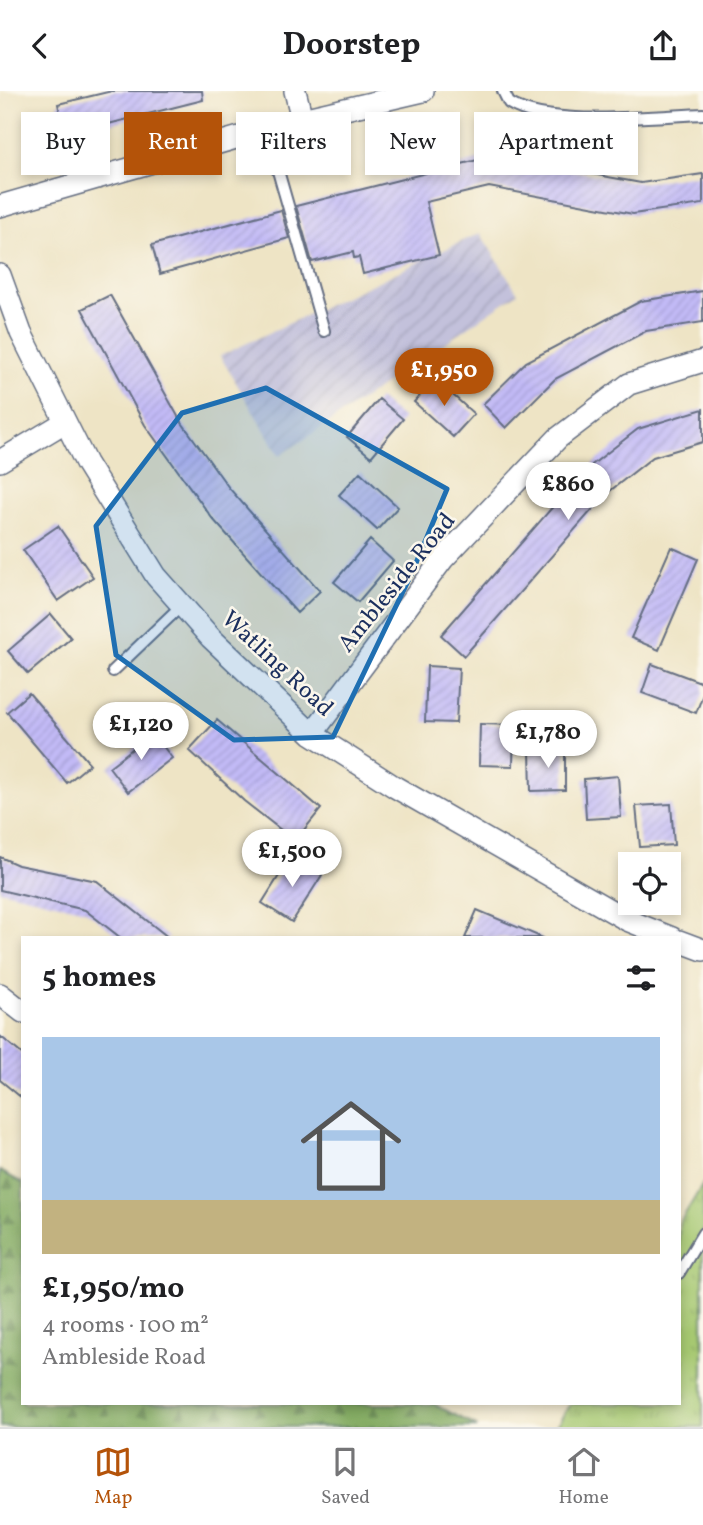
<!DOCTYPE html>
<meta charset="utf-8">
<style>
body{margin:0;font-family:Vollkorn,serif;background:#f2f2f2;color:#202124;height:100vh;display:flex;flex-direction:column;font-size:26px;white-space:nowrap}
*{box-sizing:border-box;margin:0}
p{font-size:23px;color:#757577}
.icon{flex:none;width:38px;height:38px;fill:none;stroke:currentColor;stroke-width:2;stroke-linecap:round;stroke-linejoin:round}
.map{position:relative;flex:1;overflow:hidden}
.drawer{position:absolute;left:21px;top:845px;width:660px;height:469px;display:flex;flex-direction:column;background:#fff;border-radius:0px;box-shadow:0 4px 10px #0003}
.drawer>*{flex:none}
.top-card{position:absolute;left:21px;top:21px;width:662px;height:63px;display:flex;gap:14px}
.buttons{position:absolute;left:618px;top:761px;display:grid;gap:14px}
.buttons a{display:grid;place-items:center;width:63px;height:63px;border-radius:0px;background:#fff;box-shadow:0 4px 10px #0003;font-size:35px}
.price{position:absolute;translate:-50% -60px;padding:0 16px;border-radius:24px;background:#fff;color:#222;font-size:23px;line-height:46px;filter:drop-shadow(0 2px 4px #0008)}
.price::after{content:'';position:absolute;left:50%;top:42px;width:21px;height:16px;margin-left:-10px;background:inherit;clip-path:polygon(0 0,100% 0,50% 100%)}
.price.current{background:#b45309;color:#fff}
ul{padding:0;list-style:none}
li{display:grid;align-content:center;gap:14px;height:371px;padding:0 21px}
li+li{border-top:2px solid #e0e0e0}
li span{display:grid;place-items:center;height:217px;border-radius:0px;color:#555}
li>.icon{margin-inline-start:auto}
span .icon{width:126px;height:126px;fill:#fffc;stroke-width:1}
li b{font-size:30px}
h2{display:flex;justify-content:space-between;align-items:center;height:84px;padding:0 21px;font-size:30px}
.pill{padding:0 24px;border-radius:0px;background:#fff;box-shadow:0 4px 10px #0003;font-size:24px;line-height:63px}
.pill.current{background:#b45309;color:#fff}
header{display:flex;justify-content:space-between;align-items:center;height:91px;padding:0 21px;background:#fff;font-size:32px;font-weight:700}
.menu{display:flex;justify-content:space-around;align-items:center;height:98px;border-top:2px solid #e0e0e0;background:#fff;font-size:19px;color:#757577}
.menu a{display:grid;justify-items:center;gap:4px}
.menu .current{color:#b45309}
.map>svg:first-child{display:block}
.industrial{fill:url(#industrial-furrows)}
.grass{fill:url(#grass-tufts);stroke:#607c68;stroke-width:2}
.forest{fill:url(#forest-firs);stroke:#506e60;stroke-width:2}
.building{fill:url(#building-hatch)}
.lines{fill:none;stroke-linecap:round;stroke-linejoin:round}
.service-casing{stroke:#656e82;stroke-width:14}
.minor-casing{stroke:#656e82;stroke-width:24}
.service{stroke:#fff;stroke-width:10}
.minor{stroke:#fff;stroke-width:21}
.marked{fill:#1f6fb2;fill-opacity:0.2;stroke:#1f6fb2;stroke-width:5;stroke-linejoin:round}
.labels{text-anchor:middle;stroke-width:5;stroke-linejoin:round;paint-order:stroke}
.street-label{font-size:24px;fill:#1b2f5e;stroke:#fbf7ec}
</style>
<header><svg class="icon" aria-label="back" viewBox="0 0 24 24"><path d="M15 5l-7 7 7 7"/></svg>Doorstep<svg class="icon" aria-label="share" viewBox="0 0 24 24"><path d="M12 15V3M7 8l5-5 5 5M5 13v7h14v-7"/></svg></header>
<div class="map">
<svg width="703" height="1336" viewBox="0 0 703 1336">
<defs>
<pattern id="industrial-furrows" width="10" height="10" patternUnits="userSpaceOnUse" patternTransform="scale(1.75)"><rect width="10" height="10" fill="#c3c1db"/><path d="M-1 1l2-2M0 10L10 0M9 11l2-2" fill="none" stroke="#a7a6be"/></pattern>
<pattern id="grass-tufts" width="24" height="20" patternUnits="userSpaceOnUse" patternTransform="scale(1.75)"><rect width="24" height="20" fill="#a6c871"/><path d="M3 7l-1-3M5 7V3M7 7l1-3M15 17l-1-3M17 17v-4M19 17l1-3" fill="none" stroke="#8eac64"/></pattern>
<pattern id="forest-firs" width="22" height="20" patternUnits="userSpaceOnUse" patternTransform="scale(1.75)"><rect width="22" height="20" fill="#84ac63"/><path d="M5 1l3.5 6h-7zM16 11l3.5 6h-7z" fill="#6b8c55"/></pattern>
<pattern id="building-hatch" width="6" height="6" patternUnits="userSpaceOnUse" patternTransform="scale(1.75)"><rect width="6" height="6" fill="#c2baf6"/><path d="M-1 1l2-2M0 6l6-6M5 7l2-2" fill="none" stroke="#a6a0d5"/></pattern>
</defs>
<rect width="100%" height="100%" fill="#fbf7ec"/>
<filter id="ink" filterUnits="userSpaceOnUse"><feTurbulence type="fractalNoise" baseFrequency=".0143" numOctaves="2"/><feDisplacementMap in="SourceGraphic" scale="14" xChannelSelector="R" yChannelSelector="G"/><feConvolveMatrix kernelMatrix="1 2 1 2 8 2 1 2 1" color-interpolation-filters="sRGB"/></filter>
<filter id="wash" filterUnits="userSpaceOnUse"><feTurbulence type="fractalNoise" baseFrequency=".00686" numOctaves="4" result="noise"/><feDisplacementMap in="SourceGraphic" scale="28" xChannelSelector="R" yChannelSelector="G"/><feGaussianBlur stdDeviation="1.57" result="paint"/><feColorMatrix in="noise" values="0 0 0 0 0 0 0 0 0 0 0 0 0 0 0 0 0 1.4 0 .05"/><feComposite in="paint" operator="in"/></filter>
<g filter="url(#wash)">
<rect width="100%" height="100%" fill="#eee4c5"/>
<path class="industrial" d="M480,142L518,202L280,365L220,265Z"/>
<path class="grass" d="M703,1093V1336H556L570,1313L679,1312V1133Z"/>
<path class="forest" d="M0,1080L23,1092V1312L434,1313L478,1336H0Z"/>
<g id="blocks">
<path class="building" d="M112,0H202L203,9L65,44L58,13Z
M493,65L641,92L703,83V113L633,123L489,96L426,111L439,164L363,183L359,166L354,167L353,161L312,171L296,115Z
M281,119L289,147L160,183L152,154Z
M703,200V231L646,240L555,288L506,337L483,313L526,271L641,210Z
M110,204L180,329L229,397L320,500L297,522L212,427L145,334L82,218Z
M435,288L474,323L453,346L414,311Z
M379,308L403,328L371,366L347,346Z
M703,318V351L653,366L606,403L464,565L441,544L584,380L638,338Z
M360,381L398,416L377,439L339,404Z
M58,435L93,486L58,510L23,459Z
M370,449L393,470L358,511L334,491Z
M671,456L698,468L659,559L631,547Z
M51,523L71,547L28,583L8,560Z
M652,573L703,592V603L696,622L642,602Z
M427,575L459,577L456,632L425,631Z
M29,602L90,673L67,692L7,621Z
M217,629L321,718L295,750L244,710L189,659Z
M480,633L514,634L513,675L479,674Z
M153,642L172,667L128,701L109,676Z
M565,658V699L531,700L530,659Z
M618,685L621,726L586,728L584,688Z
M671,713L674,754L640,756L636,715Z
M292,764L322,784L292,831L262,812Z
M0,766L18,774L97,790L169,847H121L85,819L0,799Z
M477,819L543,847H465Z
M0,945L23,964V1008L0,989Z"/>
</g>
</g>
<g filter="url(#ink)">
<use href="#blocks" fill-opacity="0" stroke="#656e82" stroke-width="2"/>
<g class="lines">
<defs>
<path id="service" d="M503,0L509,12C548,37 655,25 703,23
M266,38L324,240
M113,580L182,514
M679,1182L703,1142"/>
<path id="minor" d="M295,0L302,28
M0,115L302,28L423,0
M0,184L21,242L86,372L156,485L211,547L312,643L395,696L627,829L672,847
M0,370L65,331
M312,643L443,468L558,347L629,293L703,270
M679,850L703,859
M0,903L23,921"/>
</defs>
<use href="#service" class="service-casing"/>
<use href="#minor" class="minor-casing"/>
<use href="#service" class="service"/>
<use href="#minor" class="minor"/>
</g>
</g>
<path class="marked" d="M266,297L447,398L411,484L333,646L234,649L116,564L96,435L182,322Z"/>
<g class="labels">
<g class="street-label">
<text transform="translate(396 491) rotate(-51)" y="8">Ambleside Road</text>
<text transform="translate(278 572) rotate(43)" y="8">Watling Road</text>
</g>
</g>
</svg>
<div class="buttons">
<a><svg class="icon" aria-label="locate" viewBox="0 0 24 24"><circle cx="12" cy="12" r="6"/><path d="M12 2v4M12 18v4M2 12h4M18 12h4"/></svg></a>
</div>
<b class="price current" style="left:444px;top:317px">£1,950</b>
<b class="price" style="left:568px;top:431px">£860</b>
<b class="price" style="left:141px;top:671px">£1,120</b>
<b class="price" style="left:548px;top:679px">£1,780</b>
<b class="price" style="left:292px;top:798px">£1,500</b>
<div class="top-card">
<a class="pill">Buy</a>
<a class="pill current">Rent</a>
<a class="pill">Filters</a>
<a class="pill">New</a>
<a class="pill">Apartment</a>
</div>
<section class="drawer">
<h2>5 homes<svg class="icon" aria-label="filters" viewBox="0 0 24 24"><path d="M4 7h16M4 17h16"/><circle cx="9" cy="7" r="2"/><circle cx="15" cy="17" r="2"/></svg></h2>
<ul>
<li><span style="background:linear-gradient(#a9c7e8 75%,#c2b280 0)"><svg class="icon" aria-label="home" viewBox="0 0 24 24"><path d="M3 11l9-7 9 7M6 9v11h12V9"/></svg></span><div><b>£1,950/mo</b><p>4 rooms · 100 m²</p><p>Ambleside Road</p></div></li>
</ul>
</section>
</div>
<nav class="menu">
<a class="current"><svg class="icon" aria-label="map" viewBox="0 0 24 24"><path d="M3 6l6-2 6 2 6-2v14l-6 2-6-2-6 2zM9 4v14M15 6v14"/></svg>Map</a>
<a><svg class="icon" aria-label="saved" viewBox="0 0 24 24"><path d="M7 4h10v16l-5-4-5 4z"/></svg>Saved</a>
<a><svg class="icon" aria-label="home" viewBox="0 0 24 24"><path d="M3 11l9-7 9 7M6 9v11h12V9"/></svg>Home</a>
</nav>
